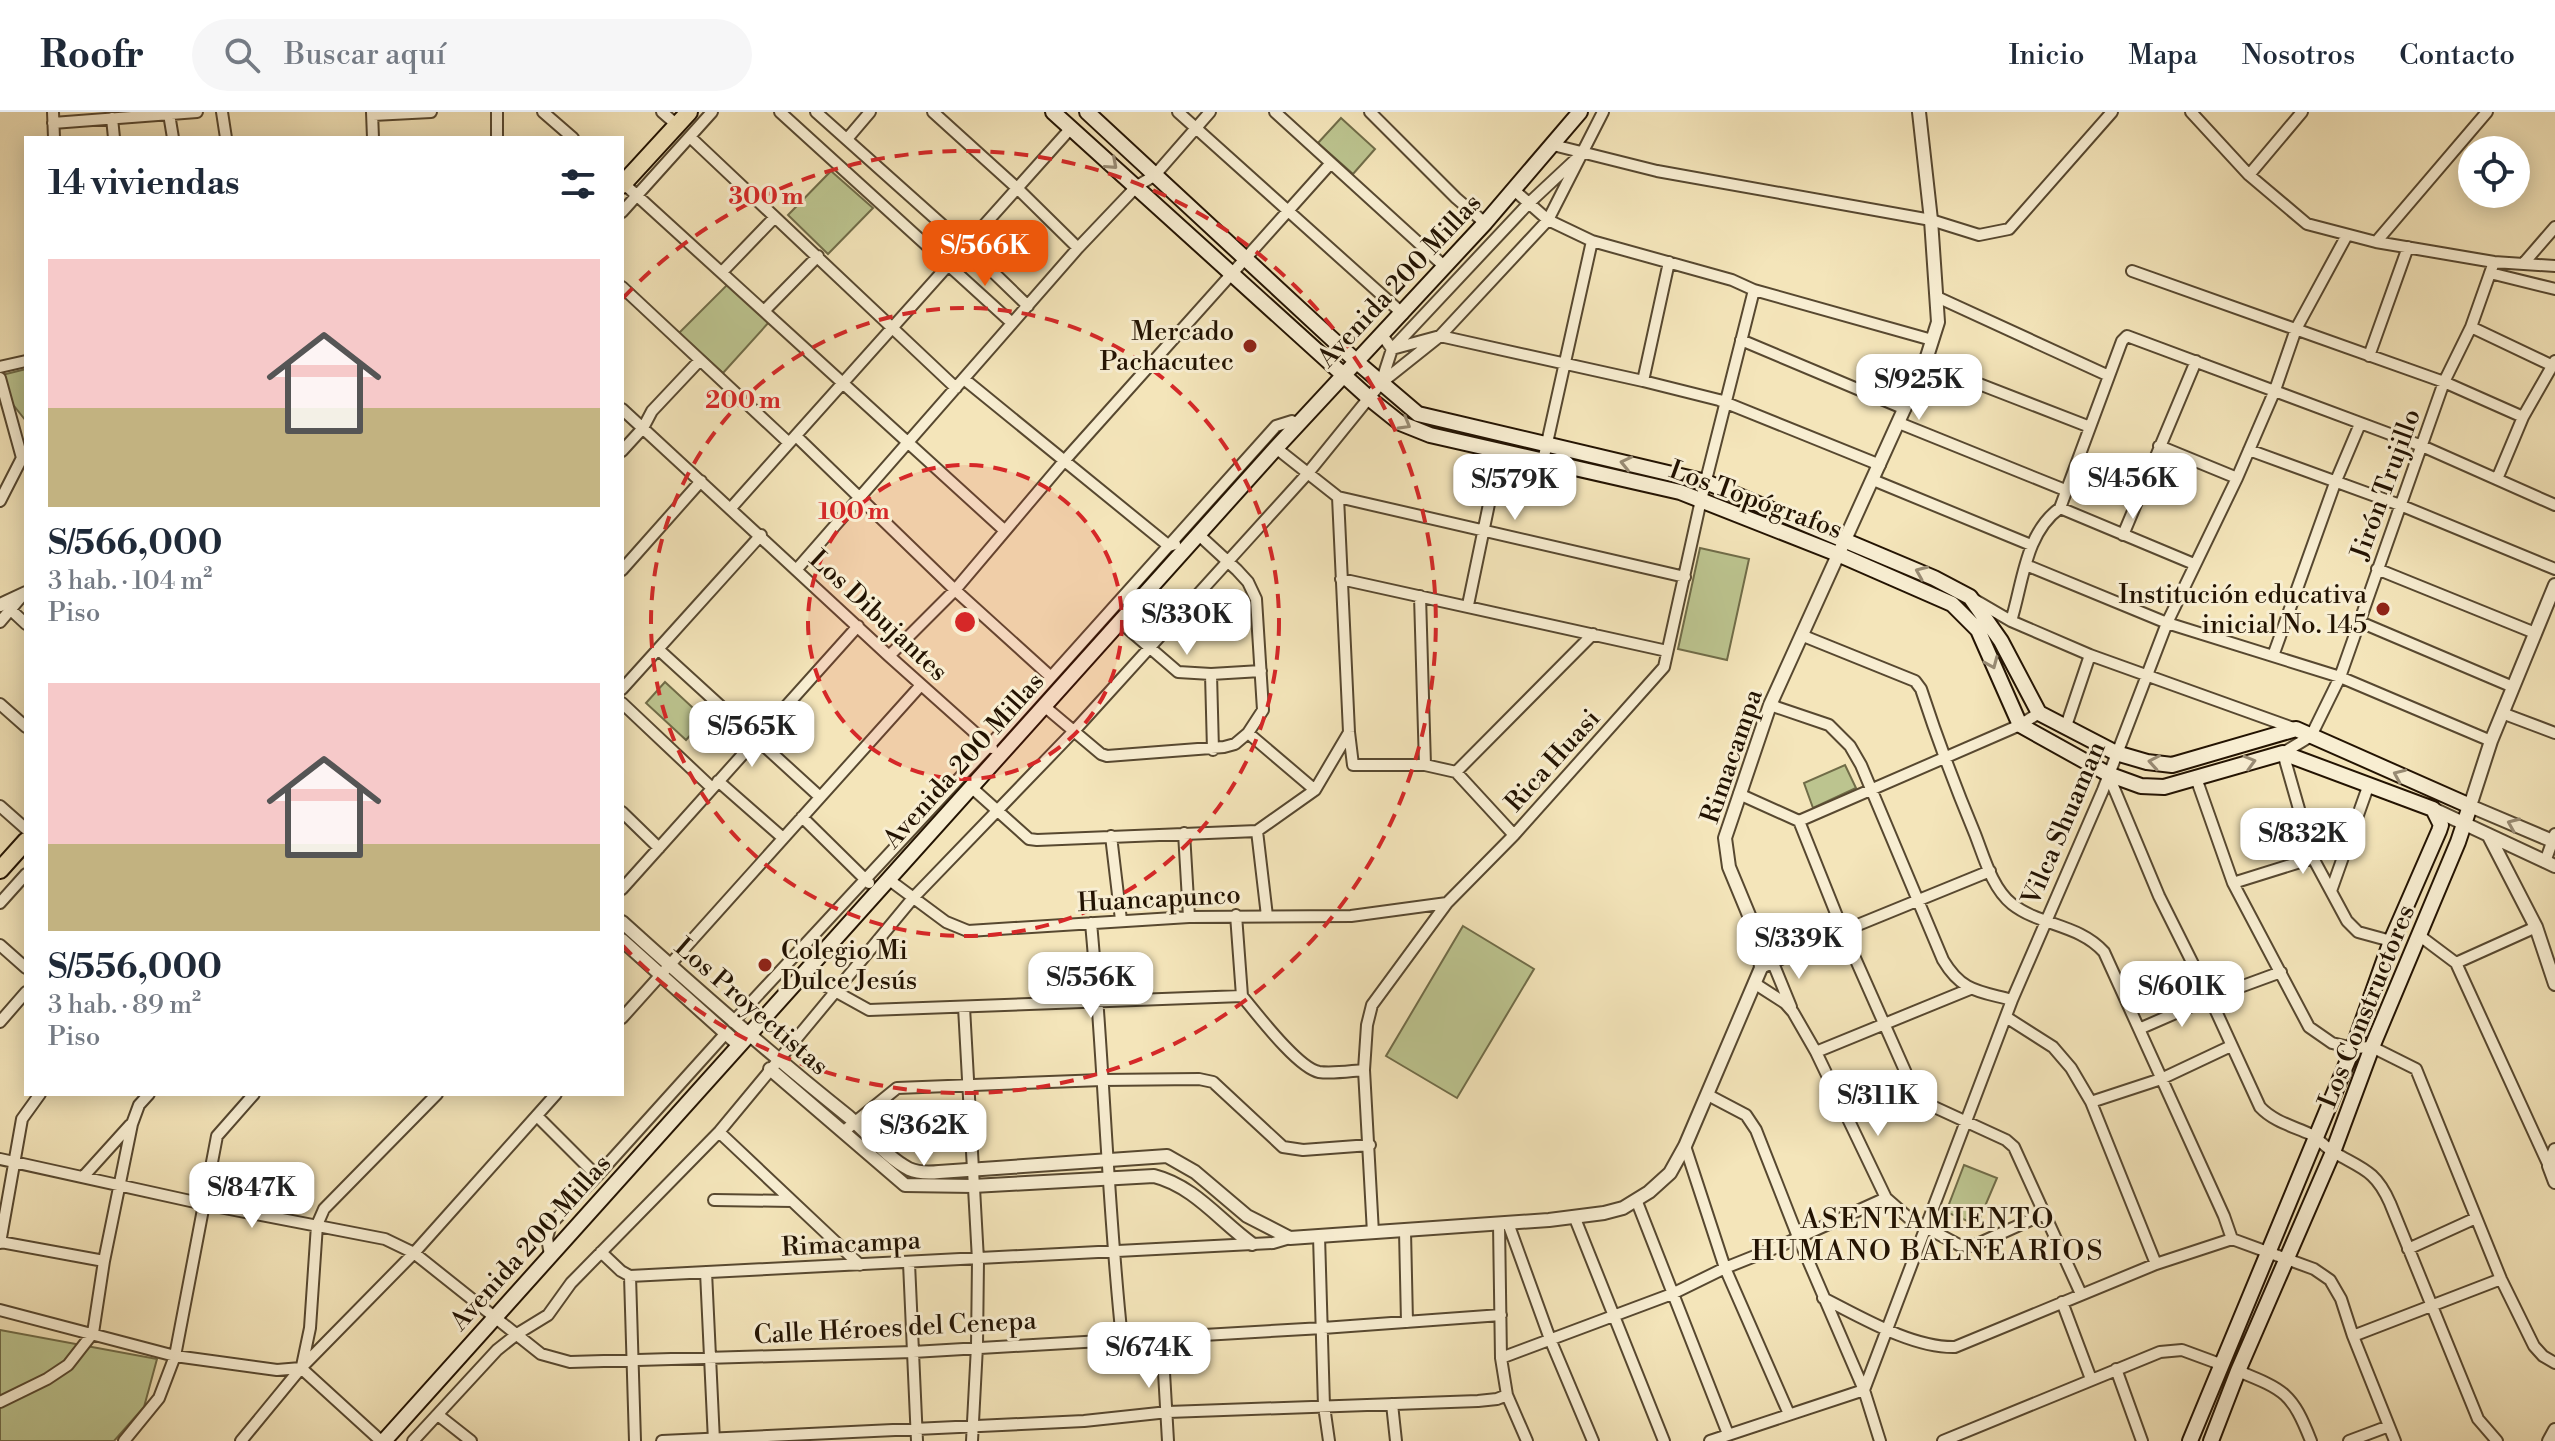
<!DOCTYPE html>
<html lang="es">
<meta charset="utf-8">
<style>
body{margin:0;font-family:"Libre Bodoni",serif;background:#f6f6f7;color:#1f2937;height:100vh;display:flex;flex-direction:column;font-size:30px;white-space:nowrap}
*{box-sizing:border-box;margin:0}
p{font-size:26px;color:#747a83}
.icon{flex:none;width:44px;height:44px;fill:none;stroke:currentColor;stroke-width:2;stroke-linecap:round;stroke-linejoin:round}
.map{position:relative;flex:1;overflow:hidden}
.side{position:absolute;left:24px;top:24px;width:600px;height:960px;display:flex;flex-direction:column;background:#fff;border-radius:0px;box-shadow:0 4px 20px #0003}
.side>*{flex:none}
.controls{position:absolute;left:2458px;top:24px;display:grid;gap:16px}
.controls a{display:grid;place-items:center;width:72px;height:72px;border-radius:50%;background:#fff;box-shadow:0 4px 20px #0003;font-size:40px}
.price{position:absolute;translate:-50% -68px;padding:0 18px;border-radius:16px;background:#fff;color:#222;font-size:26px;line-height:52px;filter:drop-shadow(0 2px 4px #0008)}
.price::after{content:'';position:absolute;left:50%;top:48px;width:24px;height:18px;margin-left:-12px;background:inherit;clip-path:polygon(0 0,100% 0,50% 100%)}
.price.selected{background:#ea580c;color:#fff}
ul{padding:0;list-style:none}
li{display:grid;align-content:center;gap:16px;height:424px;padding:0 24px}
li span{display:grid;place-items:center;height:248px;border-radius:0px;color:#555}
li>.icon{margin-inline-start:auto}
span .icon{width:144px;height:144px;fill:#fffc;stroke-width:1}
li b{font-size:34px}
h2{display:flex;justify-content:space-between;align-items:center;height:96px;padding:0 24px;font-size:34px}
header{display:flex;align-items:center;gap:48px;box-sizing:border-box;height:112px;padding:0 40px;background:#fff;border-bottom:2px solid #e0e1e3}
header strong{font-size:38px}
nav{display:flex;gap:44px;margin-inline-start:auto;font-size:28px}
.search{width:560px;height:72px;background:#f6f6f7;display:flex;align-items:center;gap:20px;box-sizing:border-box;padding:0 28px;border-radius:44px;color:#747a83;font-size:30px}
.map>svg:first-child{display:block}
.green{fill:#bcc48f;stroke:#706c48;stroke-width:2}
.lines{fill:none;stroke-linecap:round;stroke-linejoin:round}
.minor-casing{stroke:#574830;stroke-width:14}
.tertiary-casing{stroke:#574830;stroke-width:16}
.secondary-casing{stroke:#231302;stroke-width:18}
.primary-casing{stroke:#231302;stroke-width:20}
.minor{stroke:#f8eed2;stroke-width:10}
.tertiary{stroke:#f8eed2;stroke-width:12}
.secondary{stroke:#f8eed2;stroke-width:14}
.primary{stroke:#f4e5ba;stroke-width:16}
.oneway{stroke:#988b74}
.ring{fill:none;stroke:#d62828;stroke-width:4;stroke-dasharray:14 10}
.poi-dot{fill:#8f2418;stroke:#f8eed2;stroke-width:3}
.labels{text-anchor:middle;stroke-width:6;stroke-linejoin:round;paint-order:stroke}
.street-label{font-size:26px;fill:#231302;stroke:#f8eed2}
.poi-label{font-size:26px;fill:#231302;stroke:#f8eed2;text-anchor:end}
.neighbourhood-label{font-size:28px;letter-spacing:2px;fill:#231302;stroke:#f8eed2}
.centre{fill:#d62828;stroke:#f8eed2;stroke-width:4}
.ring-label{font-size:24px;text-anchor:middle;font-weight:bold;fill:#d62828;stroke:#f8eed2;stroke-width:6;stroke-linejoin:round;paint-order:stroke}
</style>
<header>
<strong>Roofr</strong>
<div class="search"><svg class="icon" aria-label="search" viewBox="0 0 24 24"><circle cx="10" cy="10" r="6"/><path d="M15 15l6 6"/></svg>Buscar aquí</div>
<nav><a>Inicio</a><a>Mapa</a><a>Nosotros</a><a>Contacto</a></nav>
</header>
<div class="map">
<svg width="2555" height="1329" viewBox="0 0 2555 1329">
<rect width="100%" height="100%" fill="#f4e5ba"/>
<filter id="stains"><feTurbulence type="fractalNoise" baseFrequency=".0025" numOctaves="4"/><feColorMatrix values="0 0 0 0 .2 0 0 0 0 .09 0 0 0 0 .02 0 0 0 .5 -.17"/></filter>
<radialGradient id="worn" r=".72"><stop offset=".6" stop-color="#630" stop-opacity="0"/><stop offset="1" stop-color="#630" stop-opacity=".3"/></radialGradient>
<path class="green" d="M1341,6L1375,37L1353,62L1318,31Z
M831,59L873,96L828,142L788,103Z
M727,173L770,209L723,261L679,221Z
M26,257V309L7,285L2,263Z
M1700,436L1749,447L1727,548L1678,537Z
M665,570L705,607L686,628L646,591Z
M1845,653L1856,676L1813,696L1804,671Z
M1463,814L1534,857L1457,986L1386,944Z
M1964,1053L1997,1066L1977,1113L1946,1100Z
M0,1218L157,1247L144,1295L114,1329H0Z"/>
<g class="lines">
<defs>
<path id="minor" d="M53,0L54,26
M222,0L226,26
M372,0L373,26
M497,0V26
M543,0L573,26
M662,0L677,13
M780,0L1012,211
M816,0L966,134L1028,194
M933,0L1017,76L1078,136
M1178,0L1403,202
M1275,0L1444,154
M1370,0L1456,86L1485,111
M2191,0L2249,63L2307,112L2376,130L2494,150L2555,154
M169,2L173,26
M373,3L431,0
M112,6L114,26
M53,11L197,0
M690,25L956,276
M847,27L870,0
M1553,33L1657,59L1931,108L1979,123L2009,117L2112,0
M2249,63L2302,0
M622,70L1004,418
M1514,78L1548,108L1592,129L1732,168L1754,178L1932,228
M622,100L712,0
M2376,130L2487,0
M2523,152L2555,115
M2132,159L2444,270L2523,305
M722,160L775,105
M2490,161L2555,177
M622,175L789,331
M1937,185L2109,264
M765,198L818,144
M2471,215L2553,254
M1382,223L1392,237L1440,224L1643,269L1719,288L1880,353
M1741,228L1905,297
M2369,244L2408,135
M1925,251L2090,315
M0,255L26,249
M0,266L22,346
M964,267L1169,434L1175,432
M1643,269L1669,150
M1381,271L1392,237L1529,91L1575,48
M622,297L889,544L992,636
M1899,311L2065,378
M796,324L955,478L1051,565
M2159,334L2237,366
M1276,336L1338,385L1349,620L1353,653H1425L1456,660L1514,723
M2249,338L2400,393L2555,457
M622,339L643,316L652,299L700,248
M1543,349L1592,129
M2497,367L2523,305L2555,249
M1873,368L2031,433
M1338,385L1685,465
M0,389L25,340
M731,396L1071,16
M2060,396L2194,452
M2123,423L2196,249
M2026,453L2167,511L2340,565L2491,629
M797,457L1078,136L1137,74L1154,64L1210,0
M2377,457L2535,521
M622,458L701,369
M1341,467L1667,539
M1420,484L1425,653
M1975,488L2011,509L2090,543L2296,617
M1468,493L1500,339
M11,498L26,512
M2011,509C2023,471 2025,421 2060,396L2122,229L2127,224L2422,334L2555,393
M0,510L22,484
M1120,510L1178,560L1211,562L1261,559
M2360,510L2513,575
M1801,523L1915,569L1921,577C1937,626 1955,674 1975,722C1984,745 1992,776 2012,792C2040,814 2079,812 2104,840L2224,1104L2232,1127L2314,1157L2330,1168L2341,1187L2353,1224L2395,1329
M658,537L820,685
M889,544L955,478L1065,348L1330,52
M2273,544L2335,371L2360,312
M1211,562L1213,638
M622,577L761,423
M622,591L712,676
M0,592L26,615
M1770,593L1829,613L1850,634L1861,653L1943,848C1962,880 1979,879 2012,888
M1044,594L1101,642L1107,644L1224,635L1235,632L1248,621L1263,598L1256,487L1248,470L1237,458L1199,423L1194,425
M2502,601L2555,621
M2066,614L2090,543
M1248,621L1315,678
M1456,660L1593,522
M2108,662L2159,784L2210,886L2260,995C2273,1009 2292,1014 2310,1022C2319,1027 2326,1036 2335,1041C2363,1057 2376,1059 2390,1091L2478,1307L2497,1329
M2196,666L2233,771L2309,915L2332,931L2353,936L2372,935L2416,957L2501,1167L2534,1234L2543,1244L2555,1251
M718,669L783,726
M971,675L1029,727L1037,728L1257,719L1315,678L1348,622
M1739,682L1799,709L1843,819L1914,979L1932,994L2006,1028L2014,1035L2081,1182
M0,694L26,717
M622,700L659,736
M802,705L869,771
M1799,709L2020,613L2039,601
M1257,719L1267,804
M1184,721L1189,805
M1111,724L1121,808
M2545,750L2555,722
M888,767L946,810L968,819L1189,805L1351,804L1447,791
M2233,771L2313,746
M622,777L858,514
M2331,779L2369,672
M0,791L26,762
M1236,803L1242,884
M1091,811C1104,949 1107,1089 1122,1227
M2420,824L2456,851L2549,1054
M2391,829L2358,820L2347,809L2313,746L2283,641L2311,624L2340,565L2444,270L2471,215L2494,150
M0,833L26,856
M1773,851L1791,895
M2456,851L2536,815
M1761,856L1843,819L1990,759
M804,862L869,898L1242,884C1257,902 1298,956 1319,960C1333,962 1350,959 1364,958
M1754,871L1785,891L1793,900L1816,940L1886,1086L1910,1107L1959,1133L1973,1134L2044,1102
M964,895L978,1148L977,1234L972,1329
M2006,905L2053,935L2071,956L2091,990L2156,1152
M622,906L921,573
M0,910L26,880
M733,910L989,634L1276,314L1292,309L1299,313
M2139,917L2210,886L2281,860
M1816,940L1970,877
M1708,983L1746,1003L1756,1018L1798,1125L1864,1278L1710,1329
M2091,990L2161,967L2231,934
M537,1004L597,1064L551,1112L547,1126L550,1143
M719,1020L860,1153
M843,1020L897,976L1102,968L1199,967L1213,970L1283,1035L1303,1038L1370,1033
M1685,1034L1725,1156L1789,1302
M0,1047L204,1092L385,1127L414,1141L541,1242L570,1250L913,1240L1323,1216L1501,1203
M597,1064L726,921
M83,1065L130,1013
M714,1088L792,1089
M1637,1090L1728,1322
M1574,1104L1664,1329
M1508,1111L1550,1227L1593,1329
M1499,1112L1501,1246L1507,1283L1527,1329
M1405,1119L1407,1210
M1373,1121L1364,958L1367,913L1372,893L1447,791L1514,723L1664,555L1701,388L1754,178
M1319,1124L1324,1294L1329,1329
M0,1130L104,1149
M0,1131L22,1007L40,982
M2408,1137L2476,1106
M601,1140L621,1159L630,1164L1273,1131L1290,1126
M909,1151L917,1329
M706,1160L714,1329
M630,1164L635,1329
M1823,1186C1861,1205 1912,1236 1955,1235L2156,1152L2232,1127
M2062,1190L2091,1267
M0,1198L175,1244L277,1258L301,1256L381,1329
M2353,1224L2501,1167
M1162,1226L1168,1329
M1501,1246L1672,1182L1725,1156L1780,1134L1886,1086
M302,1254L310,1216L317,1113L324,1097L437,982
M2116,1257L2142,1329
M2238,1259C2285,1278 2292,1281 2311,1329
M0,1290L47,1267L68,1253L93,1221L104,1149L132,1012L139,993L149,982
M1392,1292L1396,1329
M438,1303L471,1329
M124,1329L159,1286L175,1244L217,1024L254,982
M241,1329L301,1256L414,1141L556,982
M413,1329L497,1238L517,1222L548,1203L571,1171L719,1020L913,786L1074,619L1308,361L1381,271L1440,224L1548,108L1603,0
M662,1329L1084,1309L1168,1300L1478,1289L1497,1287L1507,1283
M1880,1329L1864,1278L2012,888L2103,678L2167,511L2237,366L2275,278L2296,217L2347,123
M1943,1329L2160,1240L2182,1238L2220,1252
M2349,1329L2389,1314"/>
<path id="tertiary" d="M2555,473L2491,629L2470,694L2555,730
M0,493L26,481
M2433,697L2555,754
M2489,724L2536,815L2555,872
M622,810C696,877 771,943 849,1005C869,1022 886,1045 909,1057C918,1061 929,1061 939,1060L1167,1044L1195,1060L1247,1104L1290,1126L1549,1108L1604,1101L1623,1096L1649,1080L1670,1061L1685,1034L1761,856L1758,825L1729,755L1725,726L1770,593L1925,251L1938,210L1931,108L1919,0
M622,828L739,933
M770,957L905,1073L973,1074L1154,1064C1194,1074 1220,1109 1252,1132
M2555,1038L2549,1054L2555,1070
M2549,1329L2555,1318"/>
<path id="secondary" d="M1053,0L1370,287L1400,311L1430,323L1680,380L1840,443L1952,492L1978,518L2020,613L2108,662L2141,674L2164,675L2283,641L2433,697L2441,713L2439,719L2391,829L2353,936L2190,1329
M1087,0L1357,250L1418,302L1706,370L1934,466L1970,485L2001,529L2039,601L2116,641L2147,650L2172,653L2296,617L2470,694L2458,730L2372,935L2333,1040L2238,1259L2211,1329
M384,1329L1276,336L1485,111L1580,0"/>
<path id="primary" d="M622,73L689,0
M0,758L26,729"/>
</defs>
<use href="#minor" class="minor-casing"/>
<use href="#tertiary" class="tertiary-casing"/>
<use href="#secondary" class="secondary-casing"/>
<use href="#primary" class="primary-casing"/>
<use href="#minor" class="minor"/>
<use href="#tertiary" class="tertiary"/>
<use href="#secondary" class="secondary"/>
<use href="#primary" class="primary"/>
</g>
<defs><path id="oneway-chevron" d="M-2-3.5L2.5 0L-2 3.5" fill="none" stroke-width="1.6" stroke-linecap="round" stroke-linejoin="round" transform="scale(2)"/></defs>
<g class="oneway">
<use href="#oneway-chevron" transform="translate(1112 52) rotate(42)"/>
<use href="#oneway-chevron" transform="translate(1405 312) rotate(30)"/>
<use href="#oneway-chevron" transform="translate(1626 351) rotate(-167)"/>
<use href="#oneway-chevron" transform="translate(1921 460) rotate(-157)"/>
<use href="#oneway-chevron" transform="translate(1992 551) rotate(67)"/>
<use href="#oneway-chevron" transform="translate(2154 650) rotate(-170)"/>
<use href="#oneway-chevron" transform="translate(2250 650) rotate(-16)"/>
<use href="#oneway-chevron" transform="translate(2399 663) rotate(-156)"/>
<use href="#oneway-chevron" transform="translate(2513 712) rotate(-157)"/>
</g>
<circle cx="965" cy="510" r="157" fill="#d62828" fill-opacity=".12"/>
<g class="ring">
<circle cx="965" cy="510" r="157"/>
<circle cx="965" cy="510" r="314"/>
<path d="M623 186A471 471 0 1 1 623 834"/>
</g>
<g class="poi-dot">
<circle cx="1250" cy="234" r="8"/>
<circle cx="2383" cy="497" r="8"/>
<circle cx="765" cy="853" r="8"/>
</g>
<g class="labels">
<g class="street-label">
<text transform="translate(1399 168) rotate(-47)" y="9">Avenida 200 Millas</text>
<text transform="translate(2385 372) rotate(-70)" y="9">Jirón Trujillo</text>
<text transform="translate(1756 387) rotate(20)" y="9">Los Topógrafos</text>
<text transform="translate(879 503) rotate(43)" y="9">Los Dibujantes</text>
<text transform="translate(1731 644) rotate(-71)" y="9">Rimacampa</text>
<text transform="translate(963 648) rotate(-48)" y="9">Avenida 200 Millas</text>
<text transform="translate(1552 648) rotate(-48)" y="9">Rica Huasi</text>
<text transform="translate(2063 711) rotate(-67)" y="9">Vilca Shuaman</text>
<text transform="translate(1159 786) rotate(-3)" y="9">Huancapunco</text>
<text transform="translate(752 894) rotate(41)" y="9">Los Proyectistas</text>
<text transform="translate(2366 894) rotate(-68)" y="9">Los Constructores</text>
<text transform="translate(530 1130) rotate(-48)" y="9">Avenida 200 Millas</text>
<text transform="translate(851 1131) rotate(-3)" y="9">Rimacampa</text>
<text transform="translate(895 1215) rotate(-3)" y="9">Calle Héroes del Cenepa</text>
</g>
<g class="poi-label">
<text x="1234" y="228">Mercado<tspan x="1234" dy="30">Pachacutec</tspan></text>
<text x="2367" y="491">Institución educativa<tspan x="2367" dy="30">inicial No. 145</tspan></text>
<text x="781" y="847" text-anchor="start">Colegio Mi<tspan x="781" dy="30">Dulce Jesús</tspan></text>
</g>
<g class="neighbourhood-label">
<text x="1928" y="1116">ASENTAMIENTO<tspan x="1928" dy="32">HUMANO BALNEARIOS</tspan></text>
</g>
</g>
<circle cx="965" cy="510" r="12" class="centre"/>
<g class="ring-label">
<text x="766" y="92">300 m</text>
<text x="743" y="296">200 m</text>
<text x="854" y="407">100 m</text>
</g>
<rect width="100%" height="100%" filter="url(#stains)"/>
<rect width="100%" height="100%" fill="url(#worn)"/>
</svg>
<div class="controls">
<a><svg class="icon" aria-label="locate" viewBox="0 0 24 24"><circle cx="12" cy="12" r="6"/><path d="M12 2v4M12 18v4M2 12h4M18 12h4"/></svg></a>
</div>
<b class="price selected" style="left:985px;top:176px">S/566K</b>
<b class="price" style="left:1919px;top:310px">S/925K</b>
<b class="price" style="left:2133px;top:409px">S/456K</b>
<b class="price" style="left:1515px;top:410px">S/579K</b>
<b class="price" style="left:1187px;top:545px">S/330K</b>
<b class="price" style="left:752px;top:657px">S/565K</b>
<b class="price" style="left:2303px;top:764px">S/832K</b>
<b class="price" style="left:1799px;top:869px">S/339K</b>
<b class="price" style="left:1091px;top:908px">S/556K</b>
<b class="price" style="left:2182px;top:917px">S/601K</b>
<b class="price" style="left:1878px;top:1026px">S/311K</b>
<b class="price" style="left:924px;top:1056px">S/362K</b>
<b class="price" style="left:252px;top:1118px">S/847K</b>
<b class="price" style="left:1149px;top:1278px">S/674K</b>
<section class="side">
<h2>14 viviendas<svg class="icon" aria-label="filters" viewBox="0 0 24 24"><path d="M4 7h16M4 17h16"/><circle cx="9" cy="7" r="2"/><circle cx="15" cy="17" r="2"/></svg></h2>
<ul>
<li><span style="background:linear-gradient(#f6c9c9 60%,#c2b280 0)"><svg class="icon" aria-label="home" viewBox="0 0 24 24"><path d="M3 11l9-7 9 7M6 9v11h12V9"/></svg></span><div><b>S/566,000</b><p>3 hab. · 104 m²</p><p>Piso</p></div></li>
<li><span style="background:linear-gradient(#f6c9c9 65%,#c2b280 0)"><svg class="icon" aria-label="home" viewBox="0 0 24 24"><path d="M3 11l9-7 9 7M6 9v11h12V9"/></svg></span><div><b>S/556,000</b><p>3 hab. · 89 m²</p><p>Piso</p></div></li>
</ul>
</section>
</div>
